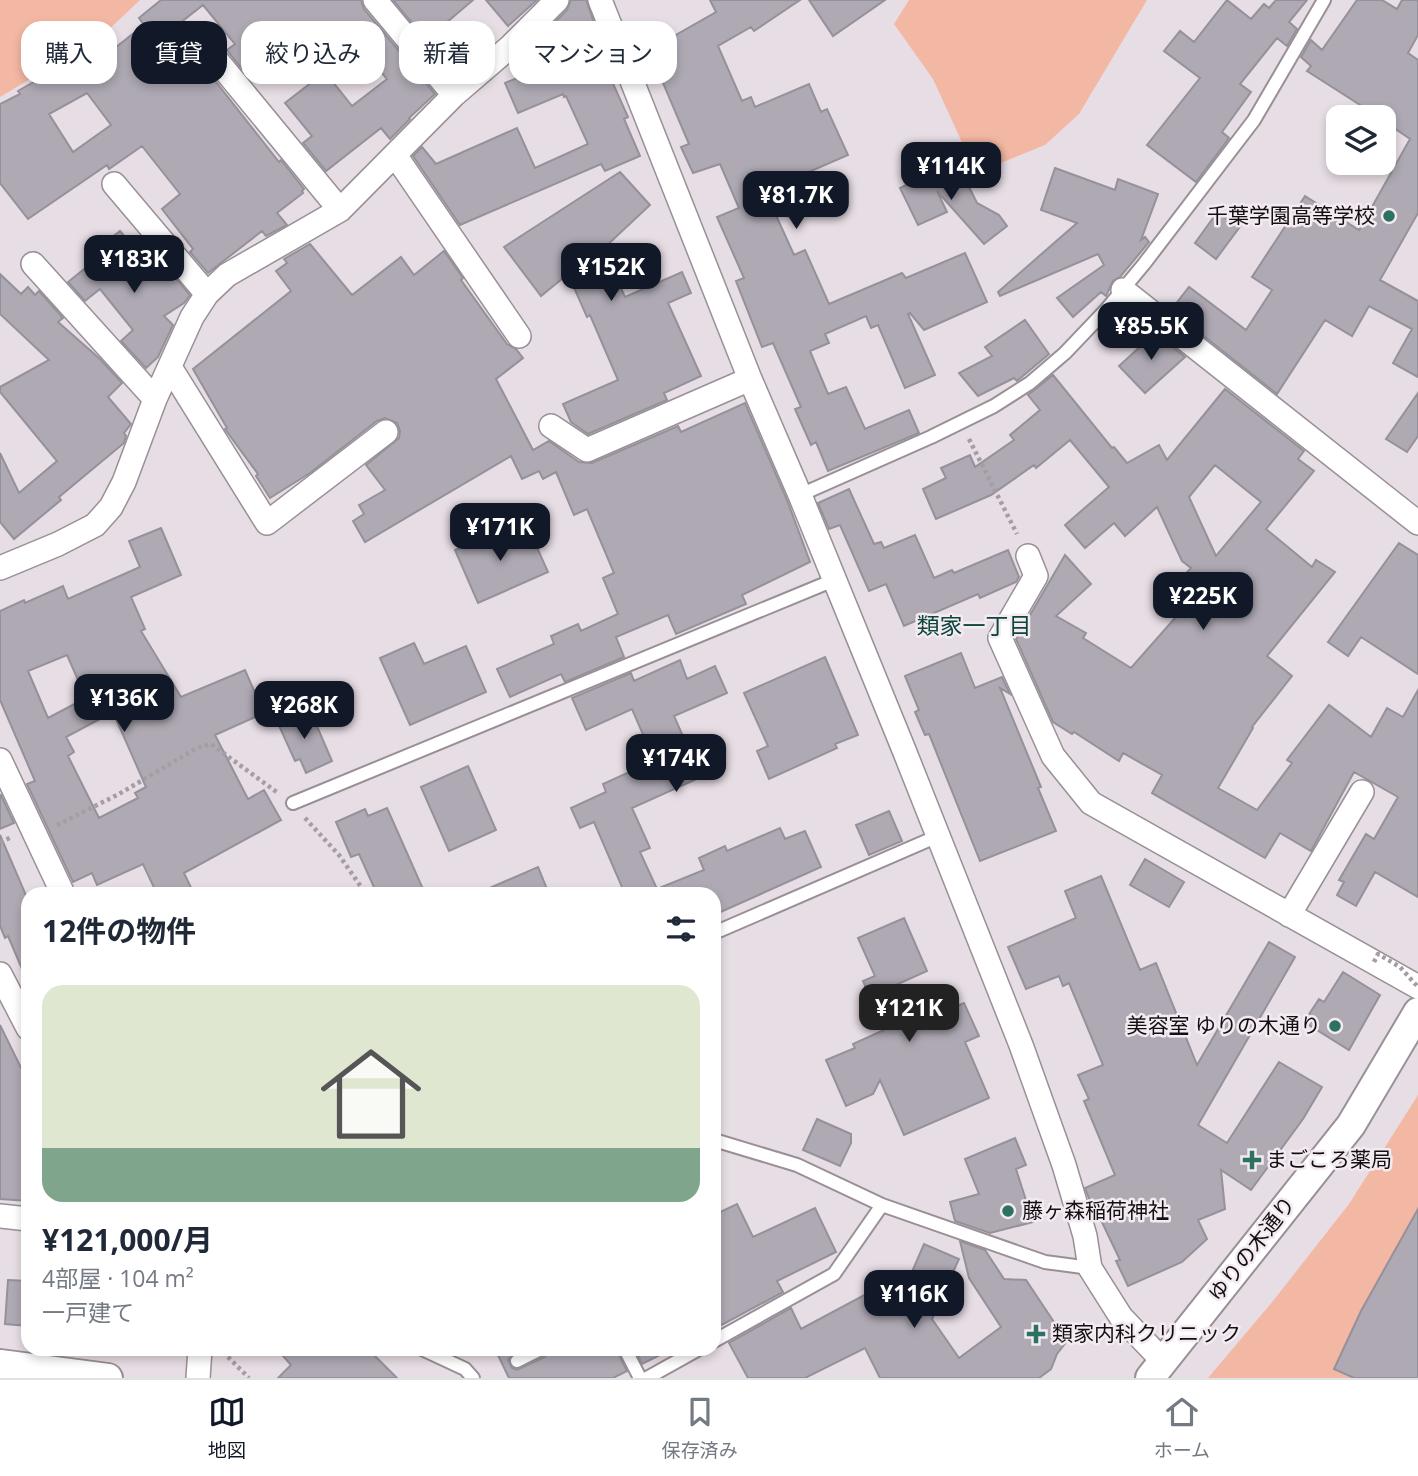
<!DOCTYPE html>
<html lang="ja">
<meta charset="utf-8">
<style>
body{margin:0;font-family:"Open Sans","Noto Sans JP",sans-serif;background:#f2f2f3;color:#1f2937;height:100vh;display:flex;flex-direction:column;font-size:26px;white-space:nowrap}
*{box-sizing:border-box;margin:0}
p{font-size:23px;color:#747a83}
.icon{flex:none;width:38px;height:38px;fill:none;stroke:currentColor;stroke-width:2;stroke-linecap:round;stroke-linejoin:round}
.map{position:relative;flex:1;overflow:hidden}
.sheet{position:absolute;left:21px;top:887px;width:700px;height:469px;display:flex;flex-direction:column;background:#fff;border-radius:21px;box-shadow:0 4px 10px #0003}
.sheet>*{flex:none}
.guide{position:absolute;left:21px;top:21px;width:700px;height:63px;display:flex;gap:14px}
.buttons{position:absolute;left:1326px;top:105px;display:grid;gap:14px}
.buttons a{display:grid;place-items:center;width:70px;height:70px;border-radius:14px;background:#fff;box-shadow:0 4px 10px #0003;font-size:35px}
.price{position:absolute;translate:-50% -60px;padding:0 16px;border-radius:14px;background:#111827;color:#fff;font-size:23px;line-height:46px;filter:drop-shadow(0 2px 4px #0008)}
.price::after{content:'';position:absolute;left:50%;top:42px;width:21px;height:16px;margin-left:-10px;background:inherit;clip-path:polygon(0 0,100% 0,50% 100%)}
.price.on{background:#222;color:#fff}
ul{padding:0;list-style:none}
li{display:grid;align-content:center;gap:14px;height:371px;padding:0 21px}
li+li{border-top:2px solid #e0e1e3}
li span{display:grid;place-items:center;height:217px;border-radius:21px;color:#555}
li>.icon{margin-inline-start:auto}
span .icon{width:126px;height:126px;fill:#fffc;stroke-width:1}
li b{font-size:30px}
h2{display:flex;justify-content:space-between;align-items:center;height:84px;padding:0 21px;font-size:30px}
.chip{padding:0 24px;border-radius:21px;background:#fff;box-shadow:0 4px 10px #0003;font-size:24px;line-height:63px}
.chip.on{background:#111827;color:#fff}
.tab-bar{display:flex;justify-content:space-around;align-items:center;height:98px;border-top:2px solid #e0e1e3;background:#fff;font-size:19px;color:#747a83}
.tab-bar a{display:grid;justify-items:center;gap:4px}
.tab-bar .on{color:#111827}
.map>svg:first-child{display:block}
.green{fill:#f3b8a3}
.building{fill:#aea9b3;stroke:#95919a;stroke-width:2;fill-rule:evenodd}
.lines{fill:none;stroke-linecap:round;stroke-linejoin:round}
.service-casing{stroke:#998f96;stroke-width:16}
.minor-casing{stroke:#998f96;stroke-width:26}
.tertiary-casing{stroke:#998f96;stroke-width:32}
.path{stroke:#a59da3;stroke-width:4.5;stroke-dasharray:3.5 3.5;stroke-linecap:butt}
.service{stroke:#fff;stroke-width:12}
.minor{stroke:#fff;stroke-width:23}
.tertiary{stroke:#fff;stroke-width:28}
.path-bridge{stroke:#a59da3;stroke-width:4.5;stroke-dasharray:3.5 3.5;stroke-linecap:butt}
.poi-dot{fill:#2c7164;stroke:#f4eaf1;stroke-width:2.5}
.labels{text-anchor:middle;stroke-width:5;stroke-linejoin:round;paint-order:stroke}
.poi-label{font-size:21px;fill:#120f11;stroke:#f4eaf1;text-anchor:start}
.street-label{font-size:21px;fill:#120f11;stroke:#f4eaf1}
.neighbourhood-label{font-size:23px;fill:#0b463c;stroke:#f4eaf1}
</style>
<div class="map">
<svg width="1418" height="1378" viewBox="0 0 1418 1378">
<rect width="100%" height="100%" fill="#e7dde4"/>
<path class="green" d="M0,0H140L103,35L0,97Z
M909,0H1147L1079,114L1045,145L976,173L933,79L894,24Z
M1418,1095V1378H1208L1273,1301L1349,1204Z"/>
<path class="building" d="M161,0H361L364,9L435,94L409,118L410,119L390,139L381,128L326,171L303,143L312,136L285,103L325,72L352,106L387,79L343,27L325,41L313,25L257,70L251,62L242,69L227,50L235,44L203,5L170,31L201,70L205,68L279,162L281,160L304,189L302,191L303,193L277,213L287,225L266,236L262,231L208,273L190,252L193,249L162,209L180,194L142,146L109,169L107,165L28,219L0,183V104L20,94L18,91L100,44L106,55L144,25L139,18ZM87,93L111,125L73,152L49,114Z
M393,0H473L426,40Z
M486,0H537L508,26Z
M571,0H586L599,36L598,37L614,75L610,77L628,117L624,119L640,156L605,171L601,164L460,225L413,156L422,147L436,164L517,128L535,168L588,144L566,96L564,97L563,94L518,113L505,83L552,63L540,37L567,10Z
M710,0H800L754,31L751,27L718,46L742,101L751,97L755,107L809,84L821,112L827,109L848,155L765,191L794,255L805,250L829,304L902,273L906,278L965,253L987,302L924,330L910,313L908,314L935,375L905,388L878,325L871,328L866,316L825,334L829,343L810,351L828,394L846,387L865,429L909,410L919,433L828,471L816,442L811,445L795,409L801,407L773,343L762,347L736,281L744,278L717,217L739,208L720,164L693,173L681,147L689,144L661,78L659,79L644,53L716,12Z
M809,0H885L833,36Z
M1227,0L1251,19L1264,4L1269,8L1276,0H1307L1289,22L1297,29L1287,46L1277,38L1240,84L1251,92L1222,132L1229,138L1196,182L1147,145L1200,78L1164,51L1180,31L1194,42Z
M1357,0H1382L1397,9L1402,0H1418V35L1408,53L1418,60V213L1380,280L1418,301V377L1393,363L1412,329L1369,306L1352,336L1325,320L1277,394L1171,310L1189,287L1246,330L1272,290L1252,277L1305,196L1359,230L1410,139L1384,121V117H1379L1307,71L1311,66L1301,57L1311,40L1322,50Z
M956,161L977,203L999,215L1007,226L984,244L937,191L947,212L918,225L900,188Z
M1055,168L1115,190L1118,179L1158,194L1141,240L1145,237L1149,242L1120,277L1113,281L1106,296L1101,292L1073,317L1057,298L1104,265L1098,254L1000,296L998,292L1077,223L1041,210Z
M620,172L650,205L603,249L625,297L682,272L691,293L668,303L701,376L664,393L667,400L588,434L571,422L563,404L618,380L590,315L587,317L568,274L541,296L504,247Z
M1216,214L1242,224L1216,259L1195,243Z
M120,231L147,263L151,260L162,274L168,269L190,295L184,303L164,316L173,325L158,357L146,368L121,341L133,330L100,289L85,301L68,282L99,257L95,251Z
M310,244L352,295L401,257L414,275L444,251L463,278L461,280L507,344L516,349L523,358L496,379L533,450L549,441L579,462L592,463L678,426L681,432L745,403L787,500L810,562L742,595L746,604L676,634L668,615L616,637L624,657L565,682L561,674L510,697L497,669L554,644L551,636L578,624L581,631L618,614L603,578L614,573L587,509L574,515L556,472L543,479L539,471L522,479L511,456L365,542L353,521L364,514L359,505L385,490L366,465L399,438L400,431L397,423L385,418L377,421L310,473L270,498L256,476L258,474L225,429L227,428L193,369L291,291L276,271L287,263L284,259Z
M0,274L21,294L28,287L35,295L39,291L63,318L58,322L100,359L122,383L108,397L131,424L124,433L126,436L124,443L59,497L61,500L14,539L0,522V453L19,493L57,461L0,392V387L49,360L0,314Z
M1025,320L1049,354L1017,381L1014,378L978,396L959,373L992,356L985,347Z
M1155,333L1185,357L1145,393L1119,366Z
M1053,375L1112,448L1114,447L1127,463L1159,445L1167,460L1225,389L1304,451L1298,459L1314,471L1266,529L1312,567L1316,560L1335,572L1267,656L1292,676L1252,727L1253,728L1218,788L1257,810L1292,763L1287,760L1329,705L1371,737L1387,708L1403,717L1418,690V897L1375,872L1356,906L1337,895L1344,882L1339,880L1366,834L1374,839L1398,797L1354,772L1311,851L1280,833L1265,858L1152,793L1162,775L1123,753L1119,761L1074,732L1072,734L1053,722L1016,639L1065,555L1091,584L1056,616L1086,633L1083,638L1131,668L1175,618L1169,613L1174,607L1164,598L1191,568L1182,561L1157,507L1125,536L1114,523L1085,548L1065,525L1109,487L1070,440L1036,468L1034,465L991,495L936,519L923,489L946,478L941,468L970,455L975,467L1014,440L1010,435L1040,410L1028,395ZM1215,465L1261,502L1216,556L1189,497Z
M1418,393V436L1407,452L1386,439Z
M849,489L874,544L881,542L884,548L915,535L934,578L952,570L954,573L1008,550L1019,577L1016,582L980,598L978,594L904,626L886,584L869,591L840,525L829,529L818,503Z
M515,524L526,547L535,543L548,572L478,603L455,550Z
M161,528L181,575L131,597L145,629L141,631L181,697L245,670L264,713L215,735L248,799L264,790L281,820L184,873L194,894H157L143,864L97,885L92,873L73,882L27,784L35,781L0,700V611L24,600L25,603L63,586L68,599L140,567L129,541ZM67,655L86,698L48,718L28,671ZM113,712L146,787L135,793L138,798L99,818L68,756L74,752L66,737Z
M1399,543L1418,555V674L1361,637L1348,656L1328,642Z
M414,643L424,664L466,646L486,692L410,725L380,658Z
M961,653L975,688L1002,677L1010,694L1000,688L1041,787L1038,788L1056,831L980,861L929,734L925,735L915,712L919,710L905,676Z
M825,657L858,735L835,744L837,748L769,779L757,751L768,746L744,693Z
M680,660L687,679L715,666L727,693L674,716L701,777L632,808L650,848L640,852L657,889L704,870L699,858L725,846L727,851L780,828L785,839L805,831L821,867L714,915V894H625L594,822L580,828L571,808L606,792L603,784L645,765L641,757L651,753L632,709L586,730L572,698L631,673L634,681Z
M299,709L304,720L313,717L332,761L306,773L300,759L295,761L276,719Z
M468,766L496,830L449,851L421,787Z
M1,795L14,823L0,829V796Z
M387,808L423,889L424,894H377L359,854L351,857L336,822L365,809L368,816Z
M889,811L902,841L869,855L856,825Z
M0,835L28,900V983L8,936L5,938L0,926Z
M1145,859L1184,882L1169,907L1130,885Z
M538,867L549,894H476Z
M1101,876L1140,970L1156,963L1197,1065L1269,942L1295,957L1198,1125L1227,1143L1279,1062L1322,1087L1303,1119L1251,1190L1221,1170L1225,1209L1198,1220L1207,1239L1182,1262L1128,1286L1116,1261L1120,1260L1100,1218L1097,1219L1085,1188L1115,1175L1084,1101L1089,1099L1078,1075L1103,1065L1069,983L1063,986L1059,976L1026,989L1008,947L1076,918L1065,891Z
M904,918L927,971L889,988L906,1028L964,1003L979,1036L965,1042L989,1098L904,1135L880,1080L873,1094L846,1106L826,1060L855,1048L853,1044L884,1030L863,981L875,976L858,938Z
M1343,972L1380,995L1349,1050L1304,1022L1319,999L1324,1002Z
M0,1025L28,1082V1201L0,1199Z
M817,1119L851,1134V1143L840,1166L803,1150Z
M1015,1138L1026,1165L1016,1169L1033,1222L990,1233L955,1221L950,1202L979,1194L965,1159Z
M737,1204L753,1237L815,1208L836,1252L777,1281L783,1292L714,1329V1215Z
M1418,1209V1378H1354L1334,1369L1361,1311Z
M960,1241L985,1250L1004,1279L1026,1280L1054,1322L1077,1328L1057,1354L1051,1369L1039,1378H880L865,1348L805,1378H748L729,1343L791,1308L801,1329L883,1285L896,1309L924,1244L959,1259L932,1319L959,1358L1001,1327L969,1278Z
M8,1280L28,1281V1326L5,1324Z
M277,1349H368L397,1378H278L291,1365Z
M495,1349H521L513,1354L508,1360L512,1368L517,1370L545,1357L550,1349H616L627,1371L613,1378H509Z
M635,1349H672L642,1364Z"/>
<g class="lines">
<defs>
<path id="service" d="M800,495L931,437L994,406L1030,383L1065,353L1105,311L1144,264L1254,120L1324,0
M293,803L834,580
M714,933L938,836
M714,1140L797,1165L882,1205L1045,1262L1090,1268
M714,1341L834,1274L882,1205
M422,1349L465,1369L473,1378
M625,1349L640,1378
M517,1361L541,1349
M647,1378L699,1349"/>
<path id="minor" d="M375,0L454,95
M600,0L750,379L800,495L904,750L1021,1045L1064,1165L1085,1236L1090,1268L1121,1317L1164,1362
M210,52L340,210
M395,155L519,336
M114,184L207,294
M33,264L155,399
M1123,290L1418,523
M170,367L267,523L386,432
M551,426L587,450L750,379
M1028,556L1036,576L1000,638L1053,756L1091,803L1418,987
M0,568L58,544L95,525L111,507L124,482L155,399L192,317L207,294L227,275L340,210L454,95L511,46L557,0
M0,760L63,894
M1289,915L1362,792
M0,974L28,1028
M0,1216L28,1219
M198,1378L200,1349"/>
<path id="tertiary" d="M0,1364L108,1378
M1150,1378L1351,1125L1418,1012"/>
</defs>
<use href="#service" class="service-casing"/>
<use href="#minor" class="minor-casing"/>
<use href="#tertiary" class="tertiary-casing"/>
<path class="path" d="M969,439L1017,534
M305,818L339,855L366,894
M57,825L119,794L197,748L211,744L278,793
M0,842L12,837
M223,1352L249,1378"/>
<use href="#service" class="service"/>
<use href="#minor" class="minor"/>
<use href="#tertiary" class="tertiary"/>
<path class="path-bridge" d="M1374,962L1378,954L1400,967L1418,987"/>
</g>
<g class="poi-dot">
<circle cx="1389" cy="216" r="7"/>
<circle cx="1335" cy="1026" r="7"/>
<path d="M1248.5 1149.5h7v7h7v7h-7v7h-7v-7h-7v-7h7z"/>
<circle cx="1008" cy="1211" r="7"/>
<path d="M1032.5 1323.5h7v7h7v7h-7v7h-7v-7h-7v-7h7z"/>
</g>
<g class="labels">
<g class="poi-label">
<text x="1375" y="223" text-anchor="end">千葉学園高等学校</text>
<text x="1321" y="1033" text-anchor="end">美容室 ゆりの木通り</text>
<text x="1266" y="1167">まごころ薬局</text>
<text x="1022" y="1218">藤ヶ森稲荷神社</text>
<text x="1052" y="1341">類家内科クリニック</text>
</g>
<g class="street-label">
<text transform="translate(1252 1249) rotate(-52)" y="7">ゆりの木通り</text>
</g>
<g class="neighbourhood-label">
<text x="974" y="634">類家一丁目</text>
</g>
</g>
</svg>
<div class="buttons">
<a><svg class="icon" aria-label="layers" viewBox="0 0 24 24"><path d="M12 4l9 5-9 5-9-5zM3 14l9 5 9-5"/></svg></a>
</div>
<b class="price" style="left:951px;top:202px">¥114K</b>
<b class="price" style="left:796px;top:231px">¥81.7K</b>
<b class="price" style="left:134px;top:295px">¥183K</b>
<b class="price" style="left:611px;top:303px">¥152K</b>
<b class="price" style="left:1151px;top:362px">¥85.5K</b>
<b class="price" style="left:500px;top:563px">¥171K</b>
<b class="price" style="left:1203px;top:632px">¥225K</b>
<b class="price" style="left:124px;top:734px">¥136K</b>
<b class="price" style="left:304px;top:741px">¥268K</b>
<b class="price" style="left:676px;top:794px">¥174K</b>
<b class="price on" style="left:909px;top:1044px">¥121K</b>
<b class="price" style="left:914px;top:1330px">¥116K</b>
<div class="guide">
<a class="chip">購入</a>
<a class="chip on">賃貸</a>
<a class="chip">絞り込み</a>
<a class="chip">新着</a>
<a class="chip">マンション</a>
</div>
<section class="sheet">
<h2>12件の物件<svg class="icon" aria-label="filters" viewBox="0 0 24 24"><path d="M4 7h16M4 17h16"/><circle cx="9" cy="7" r="2"/><circle cx="15" cy="17" r="2"/></svg></h2>
<ul>
<li><span style="background:linear-gradient(#dfe7d0 75%,#7fa58c 0)"><svg class="icon" aria-label="home" viewBox="0 0 24 24"><path d="M3 11l9-7 9 7M6 9v11h12V9"/></svg></span><div><b>¥121,000/月</b><p>4部屋 · 104 m²</p><p>一戸建て</p></div></li>
</ul>
</section>
</div>
<nav class="tab-bar">
<a class="on"><svg class="icon" aria-label="map" viewBox="0 0 24 24"><path d="M3 6l6-2 6 2 6-2v14l-6 2-6-2-6 2zM9 4v14M15 6v14"/></svg>地図</a>
<a><svg class="icon" aria-label="saved" viewBox="0 0 24 24"><path d="M7 4h10v16l-5-4-5 4z"/></svg>保存済み</a>
<a><svg class="icon" aria-label="home" viewBox="0 0 24 24"><path d="M3 11l9-7 9 7M6 9v11h12V9"/></svg>ホーム</a>
</nav>
